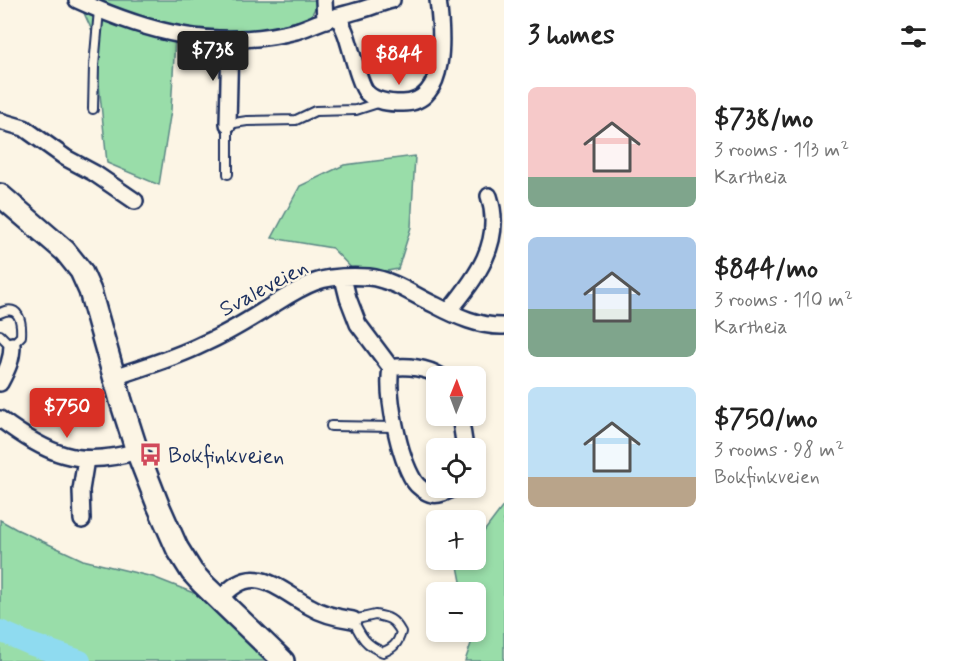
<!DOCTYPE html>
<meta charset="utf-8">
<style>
body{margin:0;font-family:Mynerve,sans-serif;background:#f2f2f2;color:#222;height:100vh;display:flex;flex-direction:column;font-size:22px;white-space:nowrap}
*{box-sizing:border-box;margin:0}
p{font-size:20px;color:#767676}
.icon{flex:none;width:33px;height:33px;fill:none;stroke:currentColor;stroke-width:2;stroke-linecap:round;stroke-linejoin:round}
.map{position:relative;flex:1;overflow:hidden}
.drawer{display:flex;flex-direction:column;background:#fff;width:450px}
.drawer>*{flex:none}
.needle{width:39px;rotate:1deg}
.controls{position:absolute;left:426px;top:366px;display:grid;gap:12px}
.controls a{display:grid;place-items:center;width:60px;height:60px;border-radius:9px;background:#fff;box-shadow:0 3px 9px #0003;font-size:30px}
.price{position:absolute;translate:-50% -51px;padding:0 14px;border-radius:6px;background:#d93025;color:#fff;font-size:20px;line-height:39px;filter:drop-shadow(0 2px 3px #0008)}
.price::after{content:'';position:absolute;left:50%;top:36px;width:18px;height:14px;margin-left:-9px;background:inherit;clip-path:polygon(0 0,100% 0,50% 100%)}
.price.current{background:#222;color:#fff}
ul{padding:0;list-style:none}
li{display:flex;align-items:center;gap:18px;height:150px;padding:0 24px}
li span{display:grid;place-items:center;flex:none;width:168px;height:120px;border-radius:9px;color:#555}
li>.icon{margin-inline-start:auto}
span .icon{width:72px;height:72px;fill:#fffc;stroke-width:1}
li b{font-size:26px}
h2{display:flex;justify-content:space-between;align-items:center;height:72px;padding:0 24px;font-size:26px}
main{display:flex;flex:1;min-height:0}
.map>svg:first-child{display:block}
.green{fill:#99dda9;stroke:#5a8684;stroke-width:1.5}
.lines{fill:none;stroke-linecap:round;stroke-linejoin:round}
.river{stroke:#8fdbf0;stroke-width:22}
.lane-casing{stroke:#1b2f5e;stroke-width:12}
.street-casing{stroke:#1b2f5e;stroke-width:20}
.secondary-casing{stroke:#1b2f5e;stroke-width:26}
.lane{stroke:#fcf5e5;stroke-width:8}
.street{stroke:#fcf5e5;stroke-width:15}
.secondary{stroke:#fcf5e5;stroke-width:21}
.labels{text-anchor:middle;stroke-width:5;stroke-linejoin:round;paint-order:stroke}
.street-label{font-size:22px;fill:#1b2f5e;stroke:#fcf5e5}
.poi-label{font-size:22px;fill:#1b2f5e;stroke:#fcf5e5;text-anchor:start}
</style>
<main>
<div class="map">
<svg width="504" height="661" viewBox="0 0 504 661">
<rect width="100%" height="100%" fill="#fcf5e5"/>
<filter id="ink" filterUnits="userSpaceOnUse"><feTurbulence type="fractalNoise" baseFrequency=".0167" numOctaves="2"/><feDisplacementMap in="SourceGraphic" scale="12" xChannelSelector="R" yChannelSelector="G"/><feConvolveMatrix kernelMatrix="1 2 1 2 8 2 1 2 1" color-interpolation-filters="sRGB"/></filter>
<g filter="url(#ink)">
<path class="green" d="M78,0H319L310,18L248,33L175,39L171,110L159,185L107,163L94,35Z
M415,156L411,227L398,269L359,276L332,248L272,238L300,186L344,165Z
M504,505V661H465L473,638L471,632H476V592H463L458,566L463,560H476V542Z
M0,520L16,529L83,560L153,577L219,603L294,661H0Z"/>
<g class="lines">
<path class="river" d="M0,631L30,644L80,661"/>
<defs>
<path id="lane" d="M93,109L94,66L99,10
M228,174V124L247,121L296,120L315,111L356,110L381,102
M0,313C19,304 22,321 21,336L12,345L8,343L0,335
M331,426L395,427
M375,615C388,617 394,619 401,632C398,643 394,648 383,652C365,645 361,636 353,620Z"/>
<path id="street" d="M77,0C149,33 217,51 296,31C306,28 316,23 326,20C336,16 347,14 357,11C369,8 380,3 392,0
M324,0L325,20
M338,16C341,23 345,30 347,37C351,49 360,86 367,93C376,102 390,103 402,103C449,104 442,31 438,0
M0,121L24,128L66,158L94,173L135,201
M228,124L230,40
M343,278L348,298L358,324L391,368C386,395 399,457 414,481C417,486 426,493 432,494C439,496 448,491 454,488
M449,311C476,278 504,242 489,196
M391,368C407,365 427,368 440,376
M114,377C144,367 175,358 203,344C224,335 244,323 263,311C280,301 296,289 315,282C331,276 351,276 369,277C394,280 413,295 435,305C456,316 480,327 504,326
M0,383C7,370 12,360 12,345
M460,416L465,448
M0,419C47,454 79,469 137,451
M82,520L81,490L86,459
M220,600C252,560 276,588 309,606C322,614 338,618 353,620"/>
<path id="secondary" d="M0,195L65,251L81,271L90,291L121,401L137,451L158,505L177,548L192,572L202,583L283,661"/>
</defs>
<use href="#lane" class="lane-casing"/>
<use href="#street" class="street-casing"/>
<use href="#secondary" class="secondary-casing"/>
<use href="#lane" class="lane"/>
<use href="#street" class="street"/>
<use href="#secondary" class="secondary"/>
</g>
</g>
<defs>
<symbol id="bus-bare" viewBox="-9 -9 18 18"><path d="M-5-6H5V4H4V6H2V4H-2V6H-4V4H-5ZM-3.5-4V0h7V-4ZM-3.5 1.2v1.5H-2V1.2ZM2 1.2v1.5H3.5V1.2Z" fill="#d1495b" stroke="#fcf5e5" stroke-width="2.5" paint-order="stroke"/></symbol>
</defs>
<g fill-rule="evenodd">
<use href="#bus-bare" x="134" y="438" width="33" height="33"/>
</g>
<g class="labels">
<g class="street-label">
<text transform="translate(263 287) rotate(-28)" y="8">Svaleveien</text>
</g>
<g class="poi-label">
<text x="168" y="463">Bokfinkveien</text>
</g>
</g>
</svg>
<div class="controls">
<a><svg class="needle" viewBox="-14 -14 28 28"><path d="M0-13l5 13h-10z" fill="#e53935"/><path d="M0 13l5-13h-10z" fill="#767676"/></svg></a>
<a><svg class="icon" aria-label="locate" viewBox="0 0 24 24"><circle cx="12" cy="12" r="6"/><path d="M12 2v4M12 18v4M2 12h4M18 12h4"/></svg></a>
<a>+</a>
<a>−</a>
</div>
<b class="price current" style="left:213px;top:82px">$738</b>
<b class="price" style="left:399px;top:86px">$844</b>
<b class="price" style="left:67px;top:439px">$750</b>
</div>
<section class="drawer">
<h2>3 homes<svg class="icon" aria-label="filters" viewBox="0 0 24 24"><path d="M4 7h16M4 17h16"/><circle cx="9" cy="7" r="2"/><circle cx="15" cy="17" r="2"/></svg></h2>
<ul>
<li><span style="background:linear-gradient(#f6c9c9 75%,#7fa58c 0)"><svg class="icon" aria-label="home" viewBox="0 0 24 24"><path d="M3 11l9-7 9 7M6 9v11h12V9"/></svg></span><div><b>$738/mo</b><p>3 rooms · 113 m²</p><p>Kartheia</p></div></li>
<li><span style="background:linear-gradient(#a9c7e8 60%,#7fa58c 0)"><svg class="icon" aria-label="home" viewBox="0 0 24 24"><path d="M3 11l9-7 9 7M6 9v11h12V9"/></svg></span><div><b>$844/mo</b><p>3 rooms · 110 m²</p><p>Kartheia</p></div></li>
<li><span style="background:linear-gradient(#bfe0f5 75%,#b9a48a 0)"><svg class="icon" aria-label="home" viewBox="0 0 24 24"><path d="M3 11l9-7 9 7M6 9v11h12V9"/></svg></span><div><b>$750/mo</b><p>3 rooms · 98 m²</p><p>Bokfinkveien</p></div></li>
</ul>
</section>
</main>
